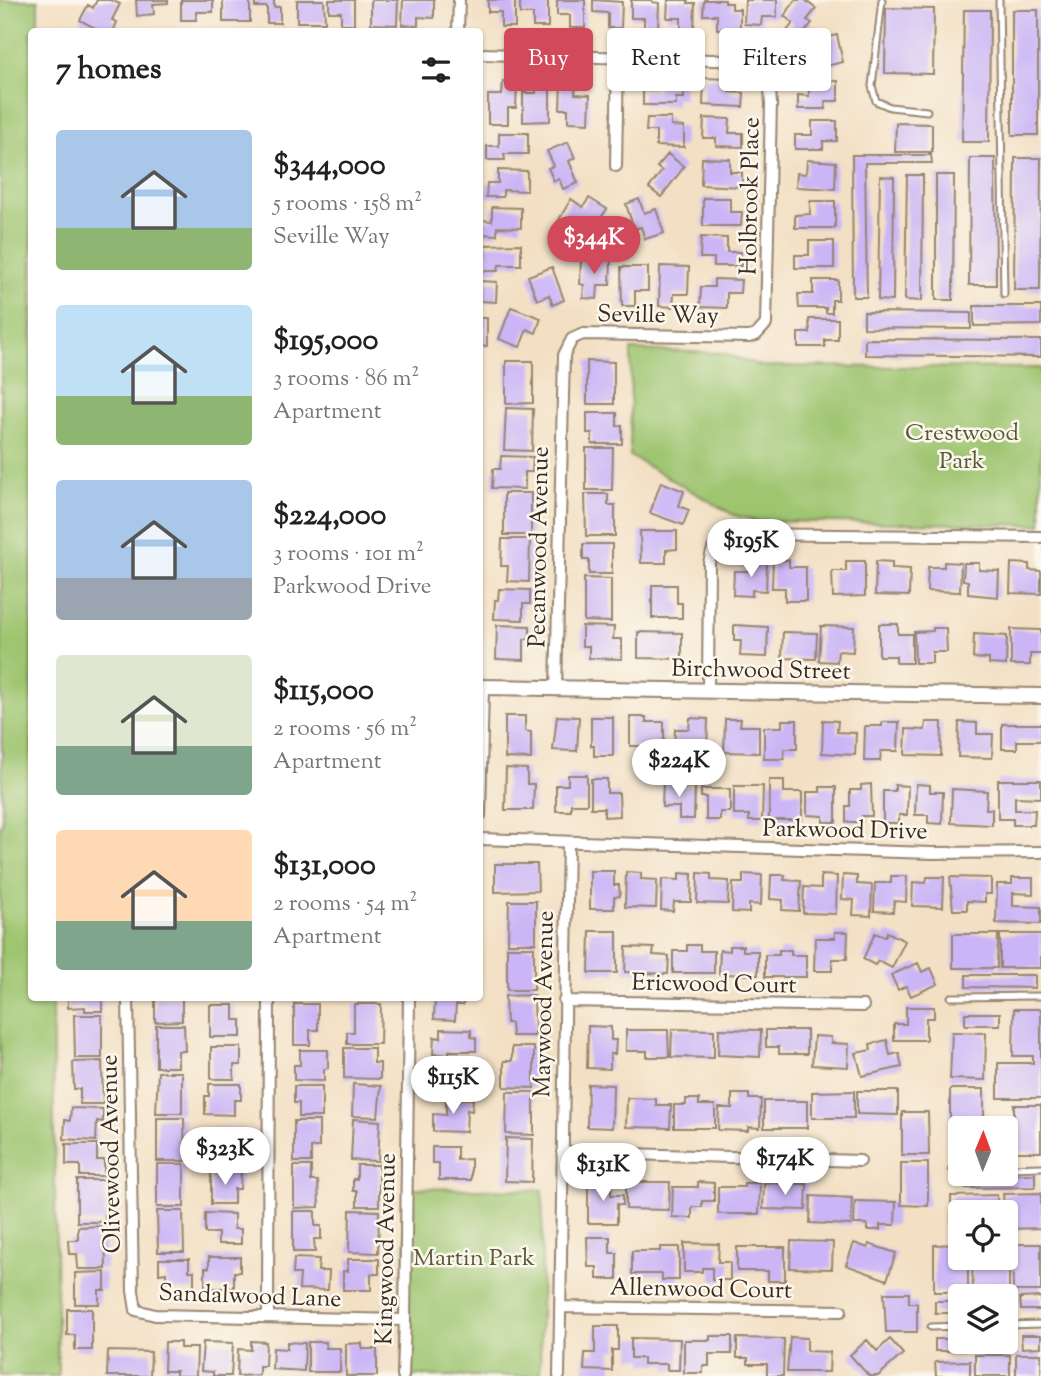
<!DOCTYPE html>
<meta charset="utf-8">
<style>
body{margin:0;font-family:"Sorts Mill Goudy",serif;background:#f6f6f6;color:#222;height:100vh;display:flex;flex-direction:column;font-size:26px;white-space:nowrap}
*{box-sizing:border-box;margin:0}
p{font-size:23px;color:#767676}
.icon{flex:none;width:38px;height:38px;fill:none;stroke:currentColor;stroke-width:2;stroke-linecap:round;stroke-linejoin:round}
.map{position:relative;flex:1;overflow:hidden}
.details{position:absolute;left:28px;top:28px;width:455px;height:973px;display:flex;flex-direction:column;background:#fff;border-radius:7px;box-shadow:0 2px 5px #0004}
.details>*{flex:none}
.banner{position:absolute;left:504px;top:28px;width:430px;height:63px;display:flex;gap:14px}
.needle{width:46px;rotate:1deg}
.tools{position:absolute;left:948px;top:1116px;display:grid;gap:14px}
.tools a{display:grid;place-items:center;width:70px;height:70px;border-radius:7px;background:#fff;box-shadow:0 2px 5px #0004;font-size:35px}
.price{position:absolute;translate:-50% -60px;padding:0 16px;border-radius:24px;background:#fff;color:#222;font-size:23px;line-height:46px;filter:drop-shadow(0 2px 4px #0008)}
.price::after{content:'';position:absolute;left:50%;top:42px;width:21px;height:16px;margin-left:-10px;background:inherit;clip-path:polygon(0 0,100% 0,50% 100%)}
.price.selected{background:#d1495b;color:#fff}
ul{padding:0;list-style:none}
li{display:flex;align-items:center;gap:21px;height:175px;padding:0 28px}
li span{display:grid;place-items:center;flex:none;width:196px;height:140px;border-radius:7px;color:#555}
li>.icon{margin-inline-start:auto}
span .icon{width:84px;height:84px;fill:#fffc;stroke-width:1}
li b{font-size:30px}
h2{display:flex;justify-content:space-between;align-items:center;height:84px;padding:0 28px;font-size:30px}
.tag{padding:0 24px;border-radius:7px;background:#fff;box-shadow:0 2px 5px #0004;font-size:24px;line-height:63px}
.tag.selected{background:#d1495b;color:#fff}
.map>svg:first-child{display:block}
.built{fill:#ead1ec}
.green{fill:#9ec570;stroke:#6c7847;stroke-width:2}
.building{fill:#cbb5f6}
.lines{fill:none;stroke-linecap:round;stroke-linejoin:round}
.service-casing{stroke:#978571;stroke-width:9}
.minor-casing{stroke:#978571;stroke-width:14}
.tertiary-casing{stroke:#978571;stroke-width:18}
.service{stroke:#fff;stroke-width:5}
.minor{stroke:#fff;stroke-width:10}
.tertiary{stroke:#fff;stroke-width:14}
.labels{text-anchor:middle;stroke-width:5;stroke-linejoin:round;paint-order:stroke}
.street-label{font-size:24px;fill:#3b2a1e;stroke:#fbf7ec}
.park-label{font-size:24px;fill:#595837;stroke:#fbf7ec}
</style>
<div class="map">
<svg width="1041" height="1376" viewBox="0 0 1041 1376">
<rect width="100%" height="100%" fill="#fbf7ec"/>
<filter id="ink" filterUnits="userSpaceOnUse"><feTurbulence type="fractalNoise" baseFrequency=".0143" numOctaves="2"/><feDisplacementMap in="SourceGraphic" scale="14" xChannelSelector="R" yChannelSelector="G"/><feConvolveMatrix kernelMatrix="1 2 1 2 8 2 1 2 1" color-interpolation-filters="sRGB"/></filter>
<filter id="wash" filterUnits="userSpaceOnUse"><feTurbulence type="fractalNoise" baseFrequency=".00686" numOctaves="4" result="noise"/><feDisplacementMap in="SourceGraphic" scale="28" xChannelSelector="R" yChannelSelector="G"/><feGaussianBlur stdDeviation="1.57" result="paint"/><feColorMatrix in="noise" values="0 0 0 0 0 0 0 0 0 0 0 0 0 0 0 0 0 1.4 0 .05"/><feComposite in="paint" operator="in"/></filter>
<g filter="url(#wash)">
<rect width="100%" height="100%" fill="#f3e0c4"/>
<path class="built" d="M0,596L2,825H0Z"/>
<path class="green" d="M0,0H38V31L32,32V998H52L58,1376H0V825L2,824Z
M631,350L722,353L761,366L1041,368V525L757,521L734,515L630,456Z
M407,1188L543,1190L540,1376H403Z"/>
<g id="blocks">
<path class="building" d="M97,0H111L120,4L112,20L117,22L113,32H102L80,20L88,5L93,8Z
M136,0H168V3L153,4L154,14L137,16Z
M181,0H213V12H196V20H181Z
M223,0H250V22H223Z
M255,0H274V7H280V23H267V7H255Z
M297,0H324L325,22H297Z
M329,0H354V24H341V12H329Z
M371,0H398L397,25L371,24Z
M403,0H434V18L418,17V26L402,25Z
M488,0H515V27H501V12H488Z
M520,0H548V27H533V14H520Z
M557,0H585V28H570V15H557Z
M593,0L622,2L621,28H608V13L593,12Z
M631,0H652V2L659,3L658,29L644,28V18H631Z
M668,0H688V3H695L694,30H681V18H667Z
M704,0H725V3H732V9H740V29H717V15H703Z
M745,0H777V17H762L761,25L744,24Z
M796,0H805L816,9L807,20L812,23L795,44L784,35L793,23L784,16Z
M886,8L934,9L933,74L885,73Z
M964,10H990L989,142H962Z
M1012,10H1038V135H1012Z
M837,35L843,62L805,71L802,59L812,57L809,42Z
M658,77H683L684,98H676V105H643V91H658Z
M704,78L729,79V92L744,93L743,107L703,105Z
M503,81H517L516,108H508V124H488V95H502Z
M809,81H838V101H825V109H798V95L809,96Z
M561,82H576L575,94L590,95L589,123L568,122V109H560Z
M536,83H550V121L523,122V93H536Z
M647,118H671V126L684,127V147L656,146V131H646Z
M704,118L730,119L729,133H743V147L716,146V138H703Z
M812,121H837V141H823V149H795V135H812Z
M896,123L932,124V152H895Z
M499,133H528V154H504L505,160H487V146H499Z
M568,142L575,158L569,161L578,183L563,189L559,179L554,181L548,168L554,166L547,151Z
M668,154L684,167L661,197L649,188L662,171L657,167Z
M852,155H931L932,163H865L867,297H853Z
M702,158L730,159V172H742V187L701,185Z
M970,158H995L996,285H969Z
M1015,158H1041L1040,290H1014Z
M807,160L836,162L835,189L796,187L797,173L806,174Z
M498,170L527,171V191L503,190V197H486L487,183H498Z
M907,175H923L922,301L905,300Z
M936,175H954L953,300H936Z
M880,176L894,177L893,301L878,300Z
M589,198L607,209L584,242L556,225L571,199L583,207Z
M703,198H730V212H742L741,226H703Z
M639,199L644,213L656,209L664,233L645,239L641,227L634,229L626,204Z
M810,201H835V228H795V215L810,214Z
M492,207L521,208V228L497,227V235L480,234V220L492,221Z
M701,237L727,238V252H741V266H714V258H700Z
M809,241H834V268H795V255H809Z
M521,244V265H499L498,271H480V257H485V245Z
M581,258L611,260L610,285H598L597,299L583,298L584,285L580,284Z
M660,266L689,267L688,294H674L673,307L659,306Z
M552,267L564,300L553,305L549,295L537,300L528,276Z
M621,267H648V291H635V306H622Z
M714,279L741,280L740,293H727V308L700,307L701,287H714Z
M813,280H838V300H832V313H826V308H799L798,294H813Z
M480,281L497,282L496,302L480,301Z
M974,306H1041V325L974,326Z
M511,307L541,318L536,333L527,329L520,347L499,339Z
M864,312L971,313V329L864,328Z
M480,318H487V346H480Z
M809,319H838V340H825V347H798V333H810Z
M865,339L1041,340V357L865,355Z
M506,361H533V403L506,404Z
M587,361L614,362V404H587Z
M506,408L533,409L532,451L504,450Z
M587,413H617V426H622V444H592V433H587Z
M586,448H613L612,490H586Z
M501,456L533,457L532,472H525V489L492,488L493,469H500Z
M661,482L684,491L679,506L689,510L683,525L650,513Z
M504,493H531V535H504Z
M585,494H608V505H615V536H586Z
M640,531H677V549L666,550V563H641Z
M502,539H530L529,582L507,581L508,566H501Z
M583,544H612V574H589V560H583Z
M753,559L767,560L766,591L752,590V596L733,595L734,571H753Z
M773,559L789,560V567H806V601H785V588H772Z
M846,561H865V596L833,597L832,571H846Z
M876,561L892,562V568L910,569L909,596L875,595Z
M944,562L961,563L960,592L927,591L928,567H944Z
M964,563H979V570L999,571L998,597L968,594V581L963,580Z
M1011,563L1029,564V570L1041,571V594L1010,593Z
M584,578L611,579V622L584,621Z
M652,585H677V603H682V618H652Z
M499,589L530,590V604H523V620L494,619L495,600H498Z
M879,624H898V634H912V663H896V656H879Z
M497,625L530,626V639H524V660L496,659Z
M734,625L768,627L767,657L740,656L741,641H734Z
M582,626L614,627L613,639H622V659L589,658V646H582Z
M821,626L854,627L853,652L838,651L837,662L819,661Z
M933,628H946L947,652H932V663H915L914,632L933,631Z
M1011,629L1041,630V654H1030V665H1011Z
M638,632L682,633V659L638,658Z
M783,632L817,633L816,659L782,658Z
M974,634L1007,636L1006,665L989,664V659L973,658Z
M505,716H525V731L531,732V759L505,758Z
M557,716L579,717L577,751L553,750Z
M591,717H613V756H594V746H591Z
M630,717H646V722H664V746H630Z
M690,718L708,719L707,754L674,753L675,729H689Z
M725,719H741L740,726H759V753L724,752Z
M782,720H797V749H784V759H764V727H782Z
M823,720L838,721L837,732L856,733L855,755L822,753Z
M882,722H899L898,751H881L880,761H864L865,726H882Z
M926,722H942L941,756L905,755L906,729L925,730Z
M959,722L977,723V734H993L992,758L958,757Z
M1002,724H1041V741H1017V749H1002Z
M506,768L527,769V784H534L533,810H505Z
M568,775H587V804H571V811H556V785H568Z
M591,779H607V793H619L620,816L604,817V808H591Z
M769,780H784V792H802V820H769Z
M998,780H1041V798L1015,797V810H1035L1034,825H1013V819H998Z
M663,781L674,782V787H695L694,819H679V807H662Z
M871,784L872,816H862V822H846V806H850V790H861V785Z
M916,784L930,785V792H943L942,824L928,823V815H915Z
M895,785L908,786L907,815H899V823H883V791H895Z
M734,786H763L762,821H749V815H734Z
M820,787H836V822H823V816L807,815V792H820Z
M701,789H730V812H720V820H706V797H701Z
M952,789L987,791L986,809H992V825L951,823Z
M495,864H537L538,891L495,892Z
M590,871H614V885H619L620,896L614,897V909H590Z
M626,872L641,873V879L657,880L656,908L625,907Z
M679,873L692,874L691,902H674L673,911L661,910L662,879L679,880Z
M698,873L711,874V880L729,881L728,904L697,903Z
M743,874L762,875L761,905L749,904V913L732,912L733,883H743Z
M771,875H785L784,880L801,881L799,911L782,910L783,900L770,899Z
M821,875L837,876L836,914L803,913L804,887L821,888Z
M843,875L857,876V884L872,885L871,916L853,915L854,900L842,899Z
M891,876H907L906,902L894,901L893,912L874,911L875,883H891Z
M927,877H944L943,907L912,906L913,882L926,883Z
M950,877L991,878V894H985V902L967,901V910H953Z
M1012,878H1033V894L1013,893V906L1041,907V924L996,923L997,884H1012Z
M509,901H536V943H508Z
M590,931H617V973H589Z
M835,932H848L847,959H832V971H814L815,938H835Z
M887,932L905,941L892,968L878,961L875,965L863,959L875,933L885,937Z
M953,934H998L997,968H953Z
M1000,934H1041V968H1000Z
M687,945H700V951H714V973H673V951H687Z
M730,946H743V951H758V975L719,974L720,950L730,951Z
M507,947H534V990H507Z
M626,947L654,948L653,955L669,956L668,974L625,972Z
M779,950H791V955H806V977H765V955H779Z
M918,963L922,972L931,968L938,984L911,996L906,986L898,990L891,975Z
M966,975H1035V988L966,987Z
M534,995L535,1036H512L511,1023H506L505,996Z
M68,998H102V1011H85V1007L68,1008Z
M155,998H182V1021L155,1022Z
M435,998H464L463,1005H456L455,1020L434,1019Z
M294,1004H318V1030H310V1045H294Z
M354,1004H381L380,1044H347V1032H354Z
M210,1005H234V1020H241V1037H210Z
M906,1007H934V1018H926V1040H894V1024H906Z
M1014,1009H1041V1098H998V1063H1033V1056H1013Z
M965,1013H1000V1025H965Z
M74,1015H102V1058H75Z
M156,1025H184L185,1051H178V1067H156Z
M588,1026L611,1027V1040H616L615,1054H610V1069L587,1068Z
M441,1029L471,1030V1037L476,1038V1051H449V1055L433,1054L434,1037L441,1038Z
M672,1029L714,1030V1058L671,1057Z
M719,1029L761,1030L760,1057L718,1055Z
M626,1030H668L669,1057H647V1051H626Z
M766,1030H807V1054H779V1047H766Z
M952,1032L986,1033L985,1080L950,1079Z
M814,1036L831,1037V1043L849,1044L848,1067L812,1065Z
M887,1040L890,1055L899,1053L902,1067L862,1076L856,1053L871,1050L870,1044Z
M211,1047H241V1065H234V1079H211Z
M512,1047H534V1088L504,1087V1061H512Z
M344,1048H374V1063H380V1079L344,1078Z
M300,1050H328V1068L324,1069V1081L294,1080V1065H300Z
M102,1061L103,1104H80V1089H74L73,1062Z
M434,1066L467,1067L466,1091L441,1090L442,1079H434Z
M158,1072H182V1113H156Z
M209,1084H241V1100H234V1115L205,1114V1096H209Z
M353,1084L381,1086L378,1117L352,1116Z
M588,1084L613,1085L612,1128L587,1127Z
M294,1086H322V1117H299V1103H294Z
M950,1089H984V1129H961V1136H950Z
M854,1091V1118H812V1092Z
M857,1091H898V1115L857,1114Z
M507,1092H534V1135L506,1134Z
M732,1094H749V1099H761L760,1128L748,1127V1131L718,1130L719,1108H732Z
M446,1098L473,1099L472,1111L467,1110L466,1132L433,1131V1114L446,1115Z
M627,1098L656,1099V1105H671L670,1128L626,1127Z
M686,1099H699V1105H715V1128H674V1105H686Z
M764,1101H807V1128H764Z
M1014,1105H1041V1152H1014Z
M71,1108L103,1109V1122L97,1121L96,1141L64,1139L65,1120L70,1121Z
M902,1112H928L929,1155H902Z
M157,1118H184L185,1161H157Z
M353,1119L380,1121L378,1161L351,1160Z
M294,1121H319V1147H311V1162H294Z
M207,1129H241V1144L236,1143V1160H207Z
M506,1138L533,1139L532,1182L505,1181Z
M66,1144H97V1160H104V1176H80V1165H66Z
M432,1147H457V1160L471,1159V1180H439V1163H432Z
M901,1163H928V1206L901,1205Z
M157,1164H184V1207H157Z
M357,1165H379V1206H357V1191H353V1179H357Z
M294,1166H311V1181H318L319,1207L294,1208Z
M241,1171L240,1189H234V1204H211V1172Z
M1035,1174V1187L966,1188L965,1175Z
M77,1180H105V1222H77Z
M611,1180V1195H623V1205L617,1204V1223H588V1181Z
M626,1182H670L669,1210L626,1209Z
M698,1182L714,1183V1201H702V1207H692V1218L672,1217L673,1187H698Z
M744,1183H760L759,1214H718V1187H744Z
M764,1183L807,1184L806,1210L763,1209Z
M1041,1193V1228L1006,1229L1003,1194Z
M997,1195L998,1213H961V1229H951V1196Z
M811,1196L852,1198L851,1225L810,1223Z
M855,1201L896,1202L895,1225H880V1230H867V1224H854Z
M350,1210L379,1211L378,1253L349,1252Z
M157,1211H183L184,1252H158Z
M293,1211H315V1226H321V1239H314L315,1252H293Z
M205,1213L234,1214V1229H241V1244H218V1233H205Z
M105,1226L106,1269H78L77,1254H69L68,1240H78V1227Z
M587,1237H610V1253H617V1279H597V1267H588Z
M791,1241L833,1242L832,1269L790,1268Z
M684,1243L719,1244L718,1262H730V1280H712V1268H702V1272H684Z
M854,1243L868,1248L869,1244L896,1253L887,1280L846,1265Z
M961,1244V1258H968V1292H934V1245Z
M1012,1244H1041V1291H1013Z
M660,1247H679V1280H662V1274H632V1251H660Z
M737,1247H785V1281H768V1271H737Z
M209,1257H240V1272H234V1288H205V1268H209Z
M294,1258L319,1259L318,1271H329L328,1290L299,1289L300,1274H293Z
M972,1258H1009V1292L973,1293Z
M159,1259H189V1271H194V1290H166V1273L159,1274Z
M348,1259H379V1274H371V1290H343V1271H348Z
M105,1272V1290H99V1304H75V1273Z
M884,1293H909V1303H917V1332H886Z
M1041,1297V1310H1021L1020,1298Z
M935,1301H961V1313H935Z
M67,1309H92V1350H75V1335H67Z
M595,1326H618V1350H612V1371L584,1370L585,1353H595Z
M1021,1335H1041V1347L1022,1348Z
M710,1336H732V1354H709V1366H703V1373H684V1340H710Z
M1006,1336H1010V1348H980V1342H1006Z
M790,1337L807,1338V1351L830,1352L829,1372H787Z
M631,1338L680,1339L679,1370H667V1364H643V1358H631Z
M737,1338L784,1339L783,1376H767V1364H748V1358H737Z
M890,1339L903,1354L878,1376H869L850,1355L867,1340L877,1351Z
M935,1339H961V1342H965V1351H935Z
M251,1341L266,1342L265,1366H259V1375L237,1376L238,1349L251,1350Z
M165,1342H180V1348H197L196,1376H176V1371H164Z
M203,1342L233,1343L231,1376H213V1372L201,1371Z
M287,1342L305,1343L304,1371L272,1369L273,1348L287,1349Z
M308,1342H326V1348H340V1372H308Z
M362,1343V1349H377V1376H346V1344Z
M108,1351L151,1352L150,1376H107Z
M1016,1354H1041V1376H1016Z
M975,1355H1010V1376H975Z
M970,1361V1376H936L935,1362Z"/>
</g>
</g>
<g filter="url(#ink)">
<use href="#blocks" fill-opacity="0" stroke="#978571" stroke-width="2"/>
<g class="lines">
<defs>
<path id="service" d="M882,0L872,86L876,101L890,107L927,111
M999,0L1004,294
M951,997L1041,996
M1006,1168L1041,1167
M952,1169H961
M1006,1325L1041,1324
M931,1327L961,1326"/>
<path id="minor" d="M458,32L459,0
M480,54L751,61C773,69 769,84 771,104L766,324L756,335L749,337L583,334L572,339L564,355L556,689
M616,166L618,58
M708,691L709,563C712,550 715,539 728,534L1041,537
M480,815L483,687
M480,839L932,853L1041,852
M128,998L133,1291L136,1310L155,1315L405,1320
M564,1001L863,1006
M562,1152L860,1161
M560,1307L841,1311
M268,1317L269,998
M403,1376L405,1320L409,998
M559,1376L568,842"/>
<path id="tertiary" d="M480,687L1041,696"/>
</defs>
<use href="#service" class="service-casing"/>
<use href="#minor" class="minor-casing"/>
<use href="#tertiary" class="tertiary-casing"/>
<use href="#service" class="service"/>
<use href="#minor" class="minor"/>
<use href="#tertiary" class="tertiary"/>
</g>
</g>
<g class="labels">
<g class="street-label">
<text transform="translate(749 196) rotate(-89)" y="8">Holbrook Place</text>
<text transform="translate(658 314) rotate(1)" y="8">Seville Way</text>
<text transform="translate(538 547) rotate(-89)" y="8">Pecanwood Avenue</text>
<text transform="translate(761 669) rotate(1)" y="8">Birchwood Street</text>
<text transform="translate(845 829) rotate(1)" y="8">Parkwood Drive</text>
<text transform="translate(714 983) rotate(1)" y="8">Ericwood Court</text>
<text transform="translate(543 1004) rotate(-89)" y="8">Maywood Avenue</text>
<text transform="translate(110 1154) rotate(-91)" y="8">Olivewood Avenue</text>
<text transform="translate(385 1249) rotate(-89)" y="8">Kingwood Avenue</text>
<text transform="translate(701 1288) rotate(1)" y="8">Allenwood Court</text>
<text transform="translate(250 1295) rotate(2)" y="8">Sandalwood Lane</text>
</g>
<g class="park-label">
<text x="962" y="440">Crestwood<tspan x="962" dy="28">Park</tspan></text>
<text x="474" y="1265">Martin Park</text>
</g>
</g>
</svg>
<div class="tools">
<a><svg class="needle" viewBox="-14 -14 28 28"><path d="M0-13l5 13h-10z" fill="#e53935"/><path d="M0 13l5-13h-10z" fill="#767676"/></svg></a>
<a><svg class="icon" aria-label="locate" viewBox="0 0 24 24"><circle cx="12" cy="12" r="6"/><path d="M12 2v4M12 18v4M2 12h4M18 12h4"/></svg></a>
<a><svg class="icon" aria-label="layers" viewBox="0 0 24 24"><path d="M12 4l9 5-9 5-9-5zM3 14l9 5 9-5"/></svg></a>
</div>
<b class="price selected" style="left:594px;top:276px">$344K</b>
<b class="price" style="left:751px;top:579px">$195K</b>
<b class="price" style="left:679px;top:799px">$224K</b>
<b class="price" style="left:453px;top:1116px">$115K</b>
<b class="price" style="left:225px;top:1187px">$323K</b>
<b class="price" style="left:785px;top:1197px">$174K</b>
<b class="price" style="left:603px;top:1203px">$131K</b>
<div class="banner">
<a class="tag selected">Buy</a>
<a class="tag">Rent</a>
<a class="tag">Filters</a>
</div>
<section class="details">
<h2>7 homes<svg class="icon" aria-label="filters" viewBox="0 0 24 24"><path d="M4 7h16M4 17h16"/><circle cx="9" cy="7" r="2"/><circle cx="15" cy="17" r="2"/></svg></h2>
<ul>
<li><span style="background:linear-gradient(#a9c7e8 70%,#8fb573 0)"><svg class="icon" aria-label="home" viewBox="0 0 24 24"><path d="M3 11l9-7 9 7M6 9v11h12V9"/></svg></span><div><b>$344,000</b><p>5 rooms · 158 m²</p><p>Seville Way</p></div></li>
<li><span style="background:linear-gradient(#bfe0f5 65%,#8fb573 0)"><svg class="icon" aria-label="home" viewBox="0 0 24 24"><path d="M3 11l9-7 9 7M6 9v11h12V9"/></svg></span><div><b>$195,000</b><p>3 rooms · 86 m²</p><p>Apartment</p></div></li>
<li><span style="background:linear-gradient(#a9c7e8 70%,#9aa5b1 0)"><svg class="icon" aria-label="home" viewBox="0 0 24 24"><path d="M3 11l9-7 9 7M6 9v11h12V9"/></svg></span><div><b>$224,000</b><p>3 rooms · 101 m²</p><p>Parkwood Drive</p></div></li>
<li><span style="background:linear-gradient(#dfe7d0 65%,#7fa58c 0)"><svg class="icon" aria-label="home" viewBox="0 0 24 24"><path d="M3 11l9-7 9 7M6 9v11h12V9"/></svg></span><div><b>$115,000</b><p>2 rooms · 56 m²</p><p>Apartment</p></div></li>
<li><span style="background:linear-gradient(#ffd9b3 65%,#7fa58c 0)"><svg class="icon" aria-label="home" viewBox="0 0 24 24"><path d="M3 11l9-7 9 7M6 9v11h12V9"/></svg></span><div><b>$131,000</b><p>2 rooms · 54 m²</p><p>Apartment</p></div></li>
</ul>
</section>
</div>
